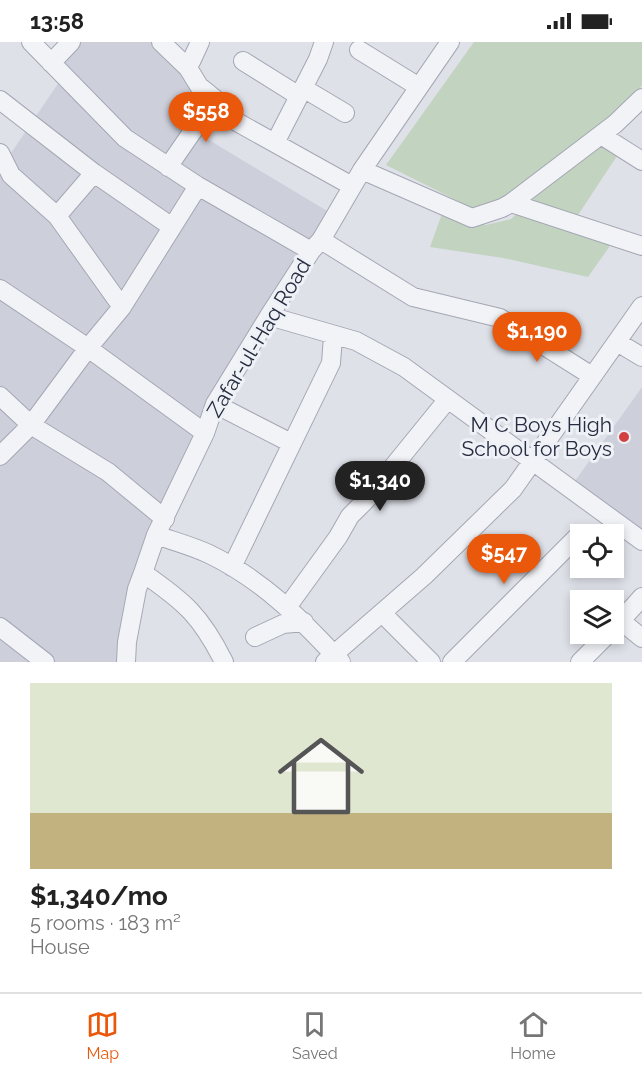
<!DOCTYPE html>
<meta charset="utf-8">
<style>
body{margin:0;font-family:Raleway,sans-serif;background:#f2f2f2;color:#222;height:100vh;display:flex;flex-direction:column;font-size:22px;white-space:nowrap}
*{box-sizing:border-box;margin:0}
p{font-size:20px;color:#767676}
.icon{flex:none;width:33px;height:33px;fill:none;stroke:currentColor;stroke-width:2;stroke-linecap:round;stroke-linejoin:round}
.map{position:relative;height:620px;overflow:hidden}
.sheet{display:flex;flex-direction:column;background:#fff;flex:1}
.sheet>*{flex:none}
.buttons{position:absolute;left:570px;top:482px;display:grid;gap:12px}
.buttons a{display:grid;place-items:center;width:54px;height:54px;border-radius:0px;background:#fff;box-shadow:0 3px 9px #0003;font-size:30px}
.price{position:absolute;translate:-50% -51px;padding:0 14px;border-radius:21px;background:#ea580c;color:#fff;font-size:20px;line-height:39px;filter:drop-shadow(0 2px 3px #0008)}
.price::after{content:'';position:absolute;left:50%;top:36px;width:18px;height:14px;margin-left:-9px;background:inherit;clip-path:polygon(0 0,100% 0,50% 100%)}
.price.on{background:#222;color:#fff}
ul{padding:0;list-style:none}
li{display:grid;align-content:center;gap:12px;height:318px;padding:0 30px}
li+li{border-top:2px solid #e0e0e0}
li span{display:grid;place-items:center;height:186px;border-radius:0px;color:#555}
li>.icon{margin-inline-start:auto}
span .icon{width:108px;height:108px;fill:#fffc;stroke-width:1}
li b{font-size:26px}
.status{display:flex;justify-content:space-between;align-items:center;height:42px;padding:0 30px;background:#fff;direction:ltr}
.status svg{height:16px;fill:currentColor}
.tab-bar{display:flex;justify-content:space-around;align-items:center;height:84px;border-top:2px solid #e0e0e0;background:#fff;font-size:16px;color:#767676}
.tab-bar a{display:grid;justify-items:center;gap:3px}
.tab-bar .on{color:#ea580c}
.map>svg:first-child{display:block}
.built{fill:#cdd0db}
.green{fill:#c2d3c0}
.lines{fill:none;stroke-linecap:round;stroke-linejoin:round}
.minor-casing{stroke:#a4a7b3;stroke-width:20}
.minor{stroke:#f2f3f7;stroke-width:18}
.poi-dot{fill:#d24042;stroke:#eef1f6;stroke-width:2}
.labels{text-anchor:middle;stroke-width:6;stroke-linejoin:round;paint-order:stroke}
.street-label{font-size:21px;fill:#272d40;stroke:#eef1f6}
.poi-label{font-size:21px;fill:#272d40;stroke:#eef1f6;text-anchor:end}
</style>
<div class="status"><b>13:58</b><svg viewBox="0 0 49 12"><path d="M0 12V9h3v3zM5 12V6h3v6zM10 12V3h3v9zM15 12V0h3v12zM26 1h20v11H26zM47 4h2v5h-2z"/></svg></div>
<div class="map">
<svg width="642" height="620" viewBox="0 0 642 620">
<rect width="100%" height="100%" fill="#dfe1e9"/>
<path class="built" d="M73,0H160L228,59L204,95L329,170L144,515L128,620H0V120L9,114L59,40L58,17Z
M642,345V499L570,446Z"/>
<path class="green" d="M474,0H642V43L632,60L533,139L478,169L386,123Z
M601,104L617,114L578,173L612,201L588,235L503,216L430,205L443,169L486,183L511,177L578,114Z"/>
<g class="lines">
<defs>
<path id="minor" d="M31,0L125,96L198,144L311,209
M161,0L188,26L199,44L215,57L168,125
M359,8L419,45
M243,19L299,54
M51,21L71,0
M188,26L200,0
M303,46L345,71
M0,58L94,131L172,185
M210,65L352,144
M601,93L642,119
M275,101L318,17L324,0
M0,111L11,133L57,174L122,265
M362,128L472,176L502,166L511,161L615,82L642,56
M511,161L642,204
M57,174L94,131
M321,198L413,255L500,276L592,334
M0,247L88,306L205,391
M269,274L356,299L404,325L642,499
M617,300L642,315
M0,354L31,383L108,430L165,477
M215,362L291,401
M0,414L31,383L88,306L122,265L198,144
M156,493C173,499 192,504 209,512C263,538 301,577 341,620
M232,525L331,321L333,294
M143,531C185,560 201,574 224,620
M288,564L338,495L350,474L366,458L448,357
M382,571L431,620
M621,579L642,596
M0,585L45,620
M614,586L642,555
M255,595L283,582L304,580
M126,620L127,600L137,547L143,531L156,493L205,391L215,362L269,274L311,209L321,198L362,128L450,0
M325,620L424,534L513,447L642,264
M452,620L580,492
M580,620L609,591"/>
</defs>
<use href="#minor" class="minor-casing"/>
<use href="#minor" class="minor"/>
</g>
<circle class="poi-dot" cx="624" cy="395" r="6"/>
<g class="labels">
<g class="street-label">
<text transform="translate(259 296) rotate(-59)" y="7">Zafar-ul-Haq Road</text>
</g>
<g class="poi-label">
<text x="612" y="390">M C Boys High<tspan x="612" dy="24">School for Boys</tspan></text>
</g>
</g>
</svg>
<div class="buttons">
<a><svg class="icon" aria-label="locate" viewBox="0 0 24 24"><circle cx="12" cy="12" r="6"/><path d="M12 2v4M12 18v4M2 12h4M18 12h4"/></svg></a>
<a><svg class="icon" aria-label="layers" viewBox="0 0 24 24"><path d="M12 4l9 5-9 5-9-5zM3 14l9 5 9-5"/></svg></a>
</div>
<b class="price" style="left:206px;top:101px">$558</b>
<b class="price" style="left:537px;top:321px">$1,190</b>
<b class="price on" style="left:380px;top:470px">$1,340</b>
<b class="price" style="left:504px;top:543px">$547</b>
</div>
<section class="sheet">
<ul>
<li><span style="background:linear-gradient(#dfe7d0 70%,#c2b280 0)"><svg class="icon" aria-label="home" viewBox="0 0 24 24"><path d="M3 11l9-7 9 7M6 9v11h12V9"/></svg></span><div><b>$1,340/mo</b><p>5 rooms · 183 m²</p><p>House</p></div></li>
</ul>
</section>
<nav class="tab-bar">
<a class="on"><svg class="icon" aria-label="map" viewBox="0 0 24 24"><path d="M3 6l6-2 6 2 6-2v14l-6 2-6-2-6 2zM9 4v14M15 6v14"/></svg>Map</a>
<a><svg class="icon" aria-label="saved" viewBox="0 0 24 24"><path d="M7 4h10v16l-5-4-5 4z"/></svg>Saved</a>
<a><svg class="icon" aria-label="home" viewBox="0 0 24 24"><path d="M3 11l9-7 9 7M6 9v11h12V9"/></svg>Home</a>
</nav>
